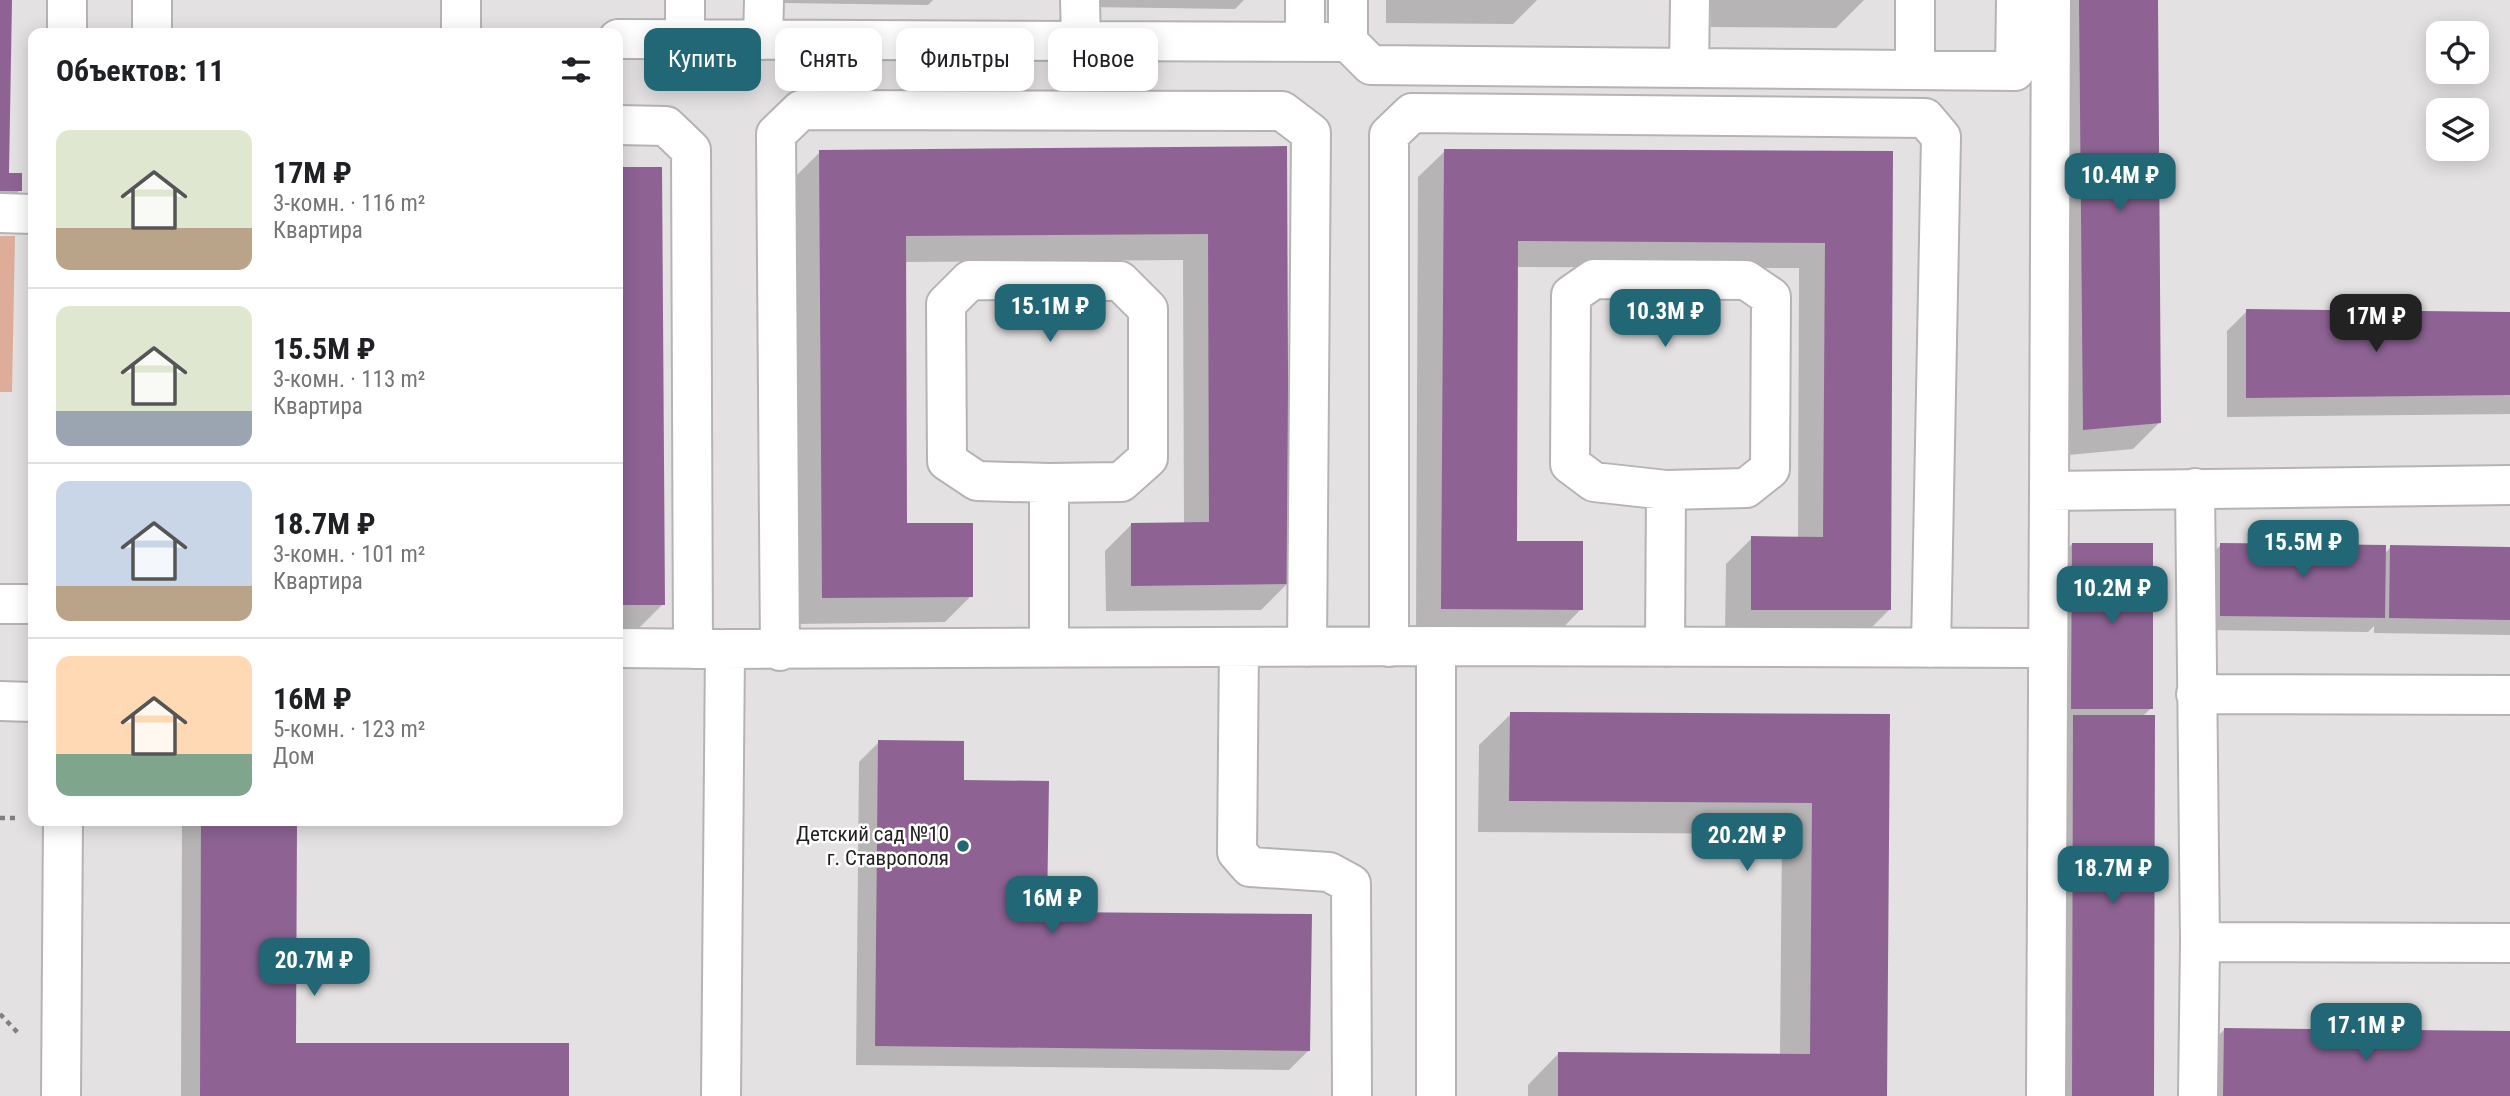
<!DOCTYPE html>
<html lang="ru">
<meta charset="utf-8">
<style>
body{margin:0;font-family:"Roboto Condensed",sans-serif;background:#f6f6f6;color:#202124;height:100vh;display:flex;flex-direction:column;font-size:26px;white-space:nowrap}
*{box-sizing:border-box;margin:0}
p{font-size:23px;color:#757577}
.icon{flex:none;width:38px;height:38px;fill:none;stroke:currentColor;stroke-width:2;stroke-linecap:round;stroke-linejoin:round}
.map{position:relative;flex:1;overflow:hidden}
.details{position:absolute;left:28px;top:28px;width:595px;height:798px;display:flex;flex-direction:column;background:#fff;border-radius:14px;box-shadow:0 4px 18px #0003}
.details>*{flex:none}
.guide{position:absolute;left:644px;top:28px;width:665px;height:63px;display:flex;gap:14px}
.tools{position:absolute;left:2426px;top:21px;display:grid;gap:14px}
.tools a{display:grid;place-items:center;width:63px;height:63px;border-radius:14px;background:#fff;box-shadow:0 4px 18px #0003;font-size:35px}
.price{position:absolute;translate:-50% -60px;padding:0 16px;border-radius:14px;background:#216776;color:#fff;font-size:23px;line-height:46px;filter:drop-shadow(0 2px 4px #0008)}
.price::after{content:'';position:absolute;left:50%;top:42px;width:21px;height:16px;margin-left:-10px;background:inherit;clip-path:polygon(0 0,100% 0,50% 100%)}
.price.selected{background:#222;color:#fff}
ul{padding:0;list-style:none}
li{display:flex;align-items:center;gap:21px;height:175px;padding:0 28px}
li+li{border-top:2px solid #e0e0e0}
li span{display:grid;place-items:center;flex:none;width:196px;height:140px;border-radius:14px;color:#555}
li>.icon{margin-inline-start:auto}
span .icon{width:84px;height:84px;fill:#fffc;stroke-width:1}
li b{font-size:30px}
h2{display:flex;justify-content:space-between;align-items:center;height:84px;padding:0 28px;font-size:30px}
.tag{padding:0 24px;border-radius:14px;background:#fff;box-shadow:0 4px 18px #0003;font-size:24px;line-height:63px}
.tag.selected{background:#216776;color:#fff}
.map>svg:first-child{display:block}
.green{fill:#ddad9a}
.shadow{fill:#0003}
.building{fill:#8e6394}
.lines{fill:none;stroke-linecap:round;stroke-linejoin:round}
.minor-casing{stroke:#b7b3b5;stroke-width:42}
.path{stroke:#817f80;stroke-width:4.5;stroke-dasharray:5 5;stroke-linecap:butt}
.minor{stroke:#fff;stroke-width:38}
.poi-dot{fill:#216776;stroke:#fff;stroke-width:2.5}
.labels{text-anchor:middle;stroke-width:5;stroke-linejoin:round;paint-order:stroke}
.poi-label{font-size:21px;fill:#201e1f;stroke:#fff;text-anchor:end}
</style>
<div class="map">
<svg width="2510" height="1096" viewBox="0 0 2510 1096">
<rect width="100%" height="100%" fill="#e4e1e2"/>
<path class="green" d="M0,236H15L12,392H0Z"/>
<path class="shadow" d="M0,0H10L7,172L20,190L15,195H0Z
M784,0H933L928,5L784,3Z
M1089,0H1244L1235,9L1088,7Z
M1386,0H1537L1513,24L1386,23Z
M1711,0H1864L1836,28L1711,27Z
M2053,0H2156L2160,422L2133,449L2058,456Z
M1285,148L1287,584L1261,610L1106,611L1105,551L1132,524H1184L1183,260L904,262L905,525L971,596L945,622L796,624L794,178L820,152Z
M1445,151L1892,152L1889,610L1863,636H1725L1726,564L1752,538H1798L1799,268L1516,267L1515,542L1581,609L1555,636L1416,635L1418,177Z
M618,169H661L663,604L637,630H618Z
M2247,311L2510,314V414L2227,417V331Z
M2072,544L2151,708L2142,717L2152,1096H2057V560Z
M2221,545L2384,554L2391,547L2510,548V635L2374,633V626L2368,632L2205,630V560Z
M1511,714L1888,716L1885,1096H1528V1085L1559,1053L1780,1055L1782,834L1478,832L1479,745Z
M879,742L962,782L1046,913L1309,1050L1289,1070L856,1065L859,762Z
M182,821H295V1045L567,1096H181Z
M2225,1029L2510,1033V1096H2209V1045Z"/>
<path class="building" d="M0,0H12L9,173H22V191H0Z
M2079,0H2158L2161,423L2083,430Z
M1287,146L1289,584L1131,586V523L1209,522L1208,234L906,236L907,523H973V597L822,598L819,150Z
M1444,149L1893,151L1891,610H1751V536L1823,537L1825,243L1518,241L1517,541H1583V610L1441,609Z
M618,167H662L665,605H618Z
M2246,309L2510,312V395L2246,398Z
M2072,543H2153V709H2071Z
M2220,543L2386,545L2385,618L2220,616Z
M2390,545L2510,547V620L2389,618Z
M1510,712L1890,714L1887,1096H1558V1052L1810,1054L1812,803L1509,801Z
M2073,715H2155L2154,1096H2072Z
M878,740L964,741V780L1049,781L1047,912L1312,914L1310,1051L875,1046Z
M201,821H297L296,1043H569V1096H200Z
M2224,1028L2510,1031V1096H2223Z"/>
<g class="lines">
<defs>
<path id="minor" d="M461,0V33
M1080,0L1081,41
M1305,0V42
M1348,0V42L1371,65L2015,71L2016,0
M67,33V0
M152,33V0
M618,39L1348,42
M685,39V0
M763,40L764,0
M1689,68L1690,0
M1915,70V0
M618,125L666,126L691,150L693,649
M0,213L33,214
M1049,483L977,481L947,461L946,304L970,280L1120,281L1148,309V458L1121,482L1049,483V646
M2195,488L2200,942L2198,1096
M2049,491L2051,0
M0,604H33
M1436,646L2048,648
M1239,647L1237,852L1250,867L1329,872L1351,884L1352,1096
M1389,647V135L1412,113L1925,118L1941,137L1931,648
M1665,647L1666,490L1746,488L1770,469L1771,297L1746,280L1594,279L1571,295L1570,464L1594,482L1666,490
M618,648L719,649
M780,651L776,134L801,110L1282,111L1311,133L1307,647
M2196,694L2510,695
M0,701L33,702
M2200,942L2510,943
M61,1096L63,821
M721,1096L725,649L1436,646V1096
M2046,1096L2049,491L2510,485"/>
</defs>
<use href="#minor" class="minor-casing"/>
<path class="path" d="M0,818H19
M0,1014L18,1033"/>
<use href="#minor" class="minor"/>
</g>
<circle class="poi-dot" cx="963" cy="846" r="7"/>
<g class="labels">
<g class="poi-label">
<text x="949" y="841">Детский сад №10<tspan x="949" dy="24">г. Ставрополя</tspan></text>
</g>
</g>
</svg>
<div class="tools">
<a><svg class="icon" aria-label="locate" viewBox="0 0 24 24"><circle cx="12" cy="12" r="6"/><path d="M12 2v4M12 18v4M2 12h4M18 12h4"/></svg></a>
<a><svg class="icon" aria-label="layers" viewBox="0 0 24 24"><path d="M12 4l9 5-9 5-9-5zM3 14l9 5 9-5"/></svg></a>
</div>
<b class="price" style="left:2120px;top:213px">10.4M ₽</b>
<b class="price" style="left:1050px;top:344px">15.1M ₽</b>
<b class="price" style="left:1665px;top:349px">10.3M ₽</b>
<b class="price selected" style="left:2376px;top:354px">17M ₽</b>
<b class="price" style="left:2303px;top:580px">15.5M ₽</b>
<b class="price" style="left:2112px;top:626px">10.2M ₽</b>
<b class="price" style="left:1747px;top:873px">20.2M ₽</b>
<b class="price" style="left:2113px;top:906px">18.7M ₽</b>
<b class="price" style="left:1052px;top:936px">16M ₽</b>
<b class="price" style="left:314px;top:998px">20.7M ₽</b>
<b class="price" style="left:2366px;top:1063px">17.1M ₽</b>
<div class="guide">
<a class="tag selected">Купить</a>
<a class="tag">Снять</a>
<a class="tag">Фильтры</a>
<a class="tag">Новое</a>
</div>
<section class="details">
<h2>Объектов: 11<svg class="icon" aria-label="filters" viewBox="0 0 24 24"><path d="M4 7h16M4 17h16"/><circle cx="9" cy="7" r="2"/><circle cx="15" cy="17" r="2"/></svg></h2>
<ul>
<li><span style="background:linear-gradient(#dfe7d0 70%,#b9a48a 0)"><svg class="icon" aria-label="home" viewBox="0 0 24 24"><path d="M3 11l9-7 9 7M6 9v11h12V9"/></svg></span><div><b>17M ₽</b><p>3-комн. · 116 m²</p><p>Квартира</p></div></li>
<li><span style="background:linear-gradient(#dfe7d0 75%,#9aa5b1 0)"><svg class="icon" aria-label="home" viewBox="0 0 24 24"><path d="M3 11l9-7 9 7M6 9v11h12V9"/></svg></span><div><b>15.5M ₽</b><p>3-комн. · 113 m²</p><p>Квартира</p></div></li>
<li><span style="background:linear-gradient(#c9d6e8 75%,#b9a48a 0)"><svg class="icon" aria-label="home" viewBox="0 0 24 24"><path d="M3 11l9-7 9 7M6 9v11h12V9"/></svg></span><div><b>18.7M ₽</b><p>3-комн. · 101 m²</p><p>Квартира</p></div></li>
<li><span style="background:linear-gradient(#ffd9b3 70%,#7fa58c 0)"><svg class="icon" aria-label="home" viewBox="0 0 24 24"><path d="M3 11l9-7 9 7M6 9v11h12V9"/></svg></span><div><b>16M ₽</b><p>5-комн. · 123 m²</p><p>Дом</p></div></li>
</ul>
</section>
</div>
